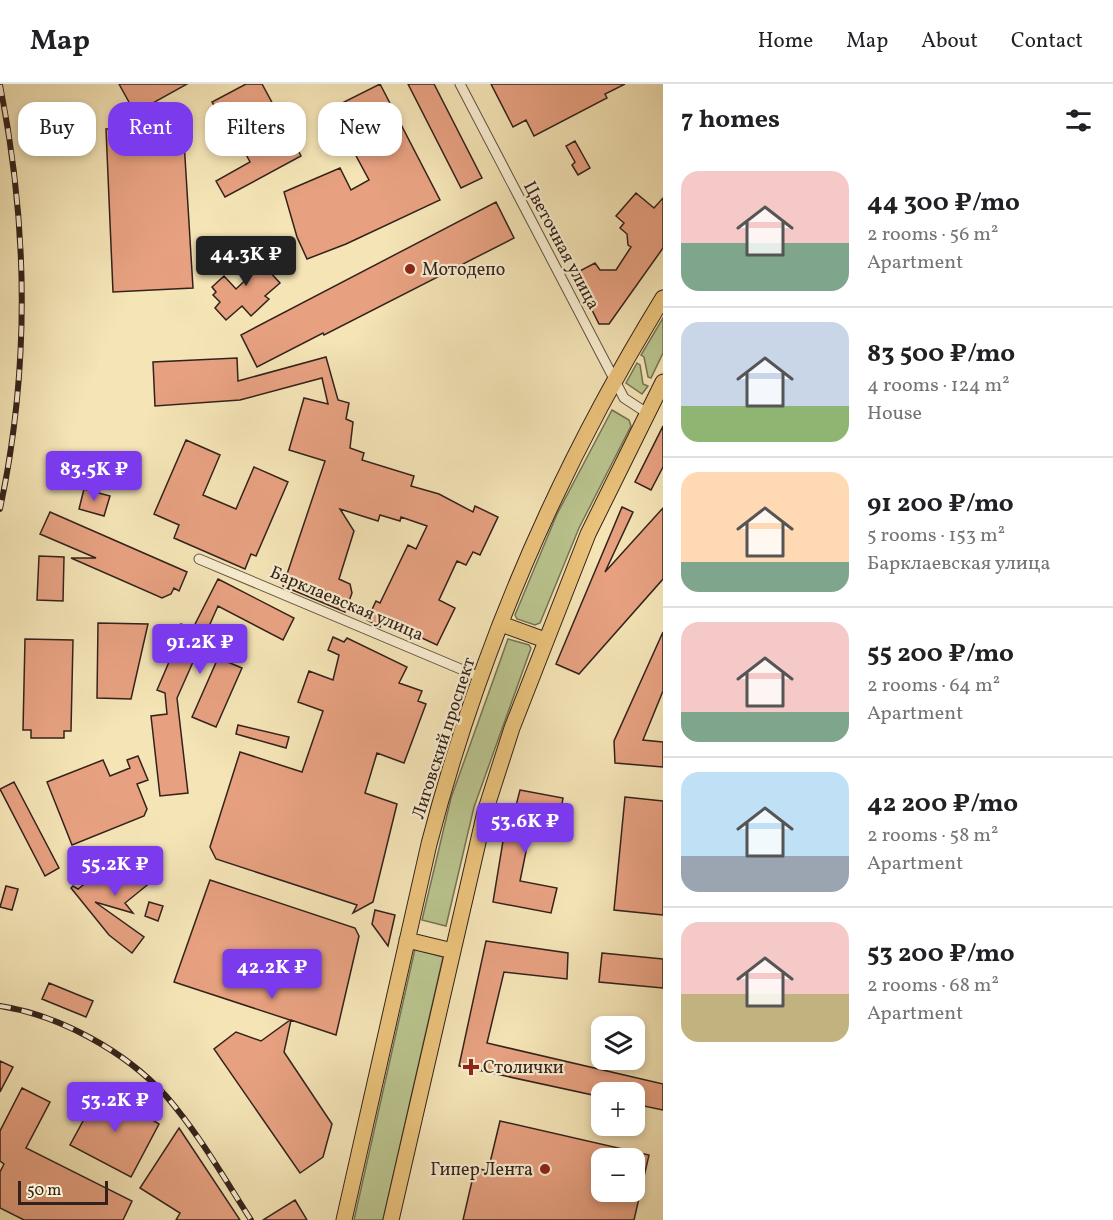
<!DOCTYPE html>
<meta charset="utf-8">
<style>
body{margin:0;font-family:Vollkorn,serif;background:#f2f2f2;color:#202124;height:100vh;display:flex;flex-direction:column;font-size:22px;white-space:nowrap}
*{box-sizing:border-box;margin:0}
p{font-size:20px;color:#757577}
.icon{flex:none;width:33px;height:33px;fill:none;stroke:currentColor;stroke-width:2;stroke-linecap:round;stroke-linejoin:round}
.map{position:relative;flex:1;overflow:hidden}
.sheet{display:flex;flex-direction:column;background:#fff;width:450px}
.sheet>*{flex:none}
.top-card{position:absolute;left:18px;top:18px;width:555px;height:54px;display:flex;gap:12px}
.controls{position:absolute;left:591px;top:932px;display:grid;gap:12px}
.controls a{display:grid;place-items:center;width:54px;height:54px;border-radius:12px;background:#fff;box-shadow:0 3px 9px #0003;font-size:30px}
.scale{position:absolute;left:18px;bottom:15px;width:90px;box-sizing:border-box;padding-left:6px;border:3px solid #33221b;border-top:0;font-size:16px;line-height:21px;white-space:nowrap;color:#33221b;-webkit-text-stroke:4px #f8edd0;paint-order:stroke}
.price{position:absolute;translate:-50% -51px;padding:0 14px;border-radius:6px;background:#7c3aed;color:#fff;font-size:20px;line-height:39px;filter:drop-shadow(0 2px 3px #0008)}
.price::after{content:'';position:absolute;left:50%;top:36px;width:18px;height:14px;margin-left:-9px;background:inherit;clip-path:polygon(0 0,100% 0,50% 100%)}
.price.selected{background:#222;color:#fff}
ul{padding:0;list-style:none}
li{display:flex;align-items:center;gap:18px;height:150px;padding:0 18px}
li+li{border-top:2px solid #e0e0e0}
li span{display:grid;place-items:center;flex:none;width:168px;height:120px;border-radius:18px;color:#555}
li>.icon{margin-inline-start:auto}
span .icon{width:72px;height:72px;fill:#fffc;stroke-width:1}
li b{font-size:26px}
h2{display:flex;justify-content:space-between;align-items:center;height:72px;padding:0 18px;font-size:26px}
.tag{padding:0 21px;border-radius:18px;background:#fff;box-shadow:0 3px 9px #0003;font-size:21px;line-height:54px}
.tag.selected{background:#7c3aed;color:#fff}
header{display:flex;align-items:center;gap:36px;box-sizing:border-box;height:84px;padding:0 30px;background:#fff;border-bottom:2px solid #e0e0e0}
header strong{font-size:28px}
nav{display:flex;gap:33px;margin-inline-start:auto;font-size:21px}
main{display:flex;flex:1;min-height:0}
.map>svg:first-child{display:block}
.green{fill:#bac48e;stroke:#767354;stroke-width:1.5}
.building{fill:#e7a181;stroke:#33221b;stroke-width:1.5;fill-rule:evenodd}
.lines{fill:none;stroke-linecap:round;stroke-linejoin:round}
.minor-casing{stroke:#635242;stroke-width:11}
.primary-casing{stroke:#33221b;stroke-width:17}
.minor{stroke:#f8edd0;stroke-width:9}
.primary{stroke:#eac27b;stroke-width:15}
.rail-casing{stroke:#33221b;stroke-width:6}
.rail{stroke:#f8edd0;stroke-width:4;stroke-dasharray:11;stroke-linecap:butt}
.poi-dot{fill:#8f2418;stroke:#f8edd0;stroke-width:2}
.labels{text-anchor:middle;stroke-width:4.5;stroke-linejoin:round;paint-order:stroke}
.street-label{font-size:18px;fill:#33221b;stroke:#f8edd0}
.poi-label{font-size:18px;fill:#33221b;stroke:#f8edd0;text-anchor:start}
</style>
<header>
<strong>Map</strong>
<nav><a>Home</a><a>Map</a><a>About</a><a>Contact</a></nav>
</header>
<main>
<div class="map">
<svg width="663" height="1136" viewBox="0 0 663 1136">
<rect width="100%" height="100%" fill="#f4e4b6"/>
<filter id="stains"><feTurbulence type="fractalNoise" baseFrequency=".00333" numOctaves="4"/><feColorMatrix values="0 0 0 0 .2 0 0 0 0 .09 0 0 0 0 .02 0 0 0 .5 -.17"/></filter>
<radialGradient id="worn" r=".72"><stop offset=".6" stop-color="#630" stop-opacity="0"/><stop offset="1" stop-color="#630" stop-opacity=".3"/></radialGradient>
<path class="green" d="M663,234V269L651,294L648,293L644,273L641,271Z
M637,279L640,281L643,300L648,302L642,310L626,299Z
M612,326L629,336L631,342L579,444L540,539L535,541L517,535L515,531L557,430Z
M508,555L529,561L531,564L474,723L446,842L422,836L451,714Z
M415,865L443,873L383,1136H354Z"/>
<path class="building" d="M119,0H187L135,29Z
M246,0H262L301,72L225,113L216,97L250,78L222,26L218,28L212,18Z
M380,0L440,116L346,160L307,175L297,153L284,108L340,84L351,106L369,96L354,68L374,57L357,24L348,29L342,19Z
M408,0H434L482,94L461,104Z
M491,0H625L605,10L607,14L534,52L526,36L513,43Z
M183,41L193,204L113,208L106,45Z
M575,57L590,84L578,91L572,81L575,78L566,62Z
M636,109L654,124L663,114V164L609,240H599L574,190L595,179L600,186H616L631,163L628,161L627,150L620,144L624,139L616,132Z
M496,118L514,154L324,251L323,249L257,283L241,251Z
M253,153L261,168L254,171L280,199L265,212L269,215L251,232L242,222L226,236L215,224L220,218L213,211L216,208L212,203L224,192L236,205L256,186L241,158Z
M326,273L338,316L349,319L346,335L353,338L350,364L364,369L362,376L414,392L411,402L439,410L473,428L475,422L498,433L480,471L473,468L466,481L457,477L439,516L455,524L437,561L383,536L380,543L367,536L376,517L380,519L408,461L416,465L427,442L401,433L400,437L380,431L378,437L340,425L354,447L339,495L350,500L352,509L345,528L283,502L325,377L289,366L304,314L328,320L322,294L240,316L155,322L153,278L237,274L238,297Z
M663,342V383L651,406L635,398Z
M186,356L220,371L203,411L236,425L254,383L288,398L256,472L251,470L245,485L174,454L179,441L154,430Z
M84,405L110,412L104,432L79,425Z
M622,423L633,428L605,488L663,424V495L579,590L556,580Z
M50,428L187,488L179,507L174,504L171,510L162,514L71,474H96L40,450Z
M39,472L64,473L63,517L37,516Z
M218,495L294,534L283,556L218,522L177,614L188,709L160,712L151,632L167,630L165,609L157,606L178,557L168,552L172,544L181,540L193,544Z
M98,539L148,540L131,615L97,614Z
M663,548V607L643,656L663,658V683L615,679L614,657Z
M333,553L344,558L347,554L407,583L399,599L422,607L418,617L426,620L404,679L377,669L365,709L397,720L373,818L353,829L357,821L216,775L210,763L240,668L302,688L323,627L298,618L309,587L333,596L339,571L328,566Z
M25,555L73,556L71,647H64V654H31V646H23Z
M218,574L242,584L216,643L192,633Z
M238,641L289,653L286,664L236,650Z
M138,672L148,696L137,700L147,725L144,732L72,761L47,698L103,676L110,692L130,684L127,676Z
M14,698L59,784L45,792L0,705Z
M520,706L563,714L559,738L533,733L520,797L557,804L551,829L493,818L504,751H507L509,740L511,741Z
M625,713L663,717V831L614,826Z
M126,767L151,798L125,819L133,829L95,818L144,853L132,869L109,851L71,804L73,802L78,805Z
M210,796L355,844L359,852L336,951L291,936L284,968L332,1040L323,1073L300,1089L214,965L236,948L261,957L290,936L174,898Z
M6,802L18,805L12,826L0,823Z
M149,818L163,822L158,837L145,832Z
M375,826L395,831L388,862L372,840Z
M486,857L568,869L567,895L504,888L487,959L663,1000V1026L634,1020V1008H602V1013L459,982Z
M602,869L663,875V904L599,898Z
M49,899L93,917L86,933L42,915Z
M0,977L13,983L0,1008Z
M22,1004L50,1018L26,1064L132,1117L123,1136H24L0,1124V1088L4,1080L0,1077V1047Z
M101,1004L159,1040L131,1093L70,1061Z
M500,1037L649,1071L634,1136H463L475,1084L488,1087ZM602,1074H634V1107H602Z
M179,1044L240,1136H176L180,1129L140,1104Z
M295,1116L307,1136H263Z"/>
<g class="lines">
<defs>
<path id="minor" d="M460,0L624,314L647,329
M199,475L482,594"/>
<path id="primary" d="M501,540L545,556
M407,856L453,867
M344,1136L429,760C479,568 559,383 663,214
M391,1136L485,728L512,644L588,450L663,298"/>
</defs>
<use href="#minor" class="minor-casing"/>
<use href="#primary" class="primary-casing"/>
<use href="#minor" class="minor"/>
<use href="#primary" class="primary"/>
<defs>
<path id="rail" d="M0,1C28,142 30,284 0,425
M0,922C59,931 125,967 166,1012C199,1050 224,1094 251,1136"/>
</defs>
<use href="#rail" class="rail-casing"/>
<use href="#rail" class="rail"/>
</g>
<g class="poi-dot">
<circle cx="410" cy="185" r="6"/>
<path d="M468 974h6v6h6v6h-6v6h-6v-6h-6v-6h6z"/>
<circle cx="545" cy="1085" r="6"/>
</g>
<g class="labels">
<g class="street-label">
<text transform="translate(562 161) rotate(62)" y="6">Цветочная улица</text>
<text transform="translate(347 519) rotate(23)" y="6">Барклаевская улица</text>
<text transform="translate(443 654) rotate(-72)" y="6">Лиговский проспект</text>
</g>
<g class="poi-label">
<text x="422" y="191">Мотодепо</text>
<text x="483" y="989">Столички</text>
<text x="533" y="1091" text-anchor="end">Гипер Лента</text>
</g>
</g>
<rect width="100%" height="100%" filter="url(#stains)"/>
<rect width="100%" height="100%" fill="url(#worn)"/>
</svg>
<div class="controls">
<a><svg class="icon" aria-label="layers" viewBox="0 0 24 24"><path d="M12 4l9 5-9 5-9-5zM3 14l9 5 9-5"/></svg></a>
<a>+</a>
<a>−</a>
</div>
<div class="scale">50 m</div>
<b class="price selected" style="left:246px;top:203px">44.3K ₽</b>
<b class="price" style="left:94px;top:418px">83.5K ₽</b>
<b class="price" style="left:200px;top:591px">91.2K ₽</b>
<b class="price" style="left:525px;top:770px">53.6K ₽</b>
<b class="price" style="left:115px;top:813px">55.2K ₽</b>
<b class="price" style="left:272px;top:916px">42.2K ₽</b>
<b class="price" style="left:115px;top:1049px">53.2K ₽</b>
<div class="top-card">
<a class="tag">Buy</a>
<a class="tag selected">Rent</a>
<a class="tag">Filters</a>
<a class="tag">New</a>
</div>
</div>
<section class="sheet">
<h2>7 homes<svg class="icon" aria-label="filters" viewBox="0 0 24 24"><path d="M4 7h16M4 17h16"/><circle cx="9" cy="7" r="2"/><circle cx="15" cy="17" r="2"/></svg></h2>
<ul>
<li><span style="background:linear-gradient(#f6c9c9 60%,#7fa58c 0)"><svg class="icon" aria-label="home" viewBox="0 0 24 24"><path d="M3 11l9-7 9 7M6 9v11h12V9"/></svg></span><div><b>44 300 ₽/mo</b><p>2 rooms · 56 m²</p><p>Apartment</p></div></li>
<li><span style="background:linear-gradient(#c9d6e8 70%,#8fb573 0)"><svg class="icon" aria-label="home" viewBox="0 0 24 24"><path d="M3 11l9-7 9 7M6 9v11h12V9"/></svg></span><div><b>83 500 ₽/mo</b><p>4 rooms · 124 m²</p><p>House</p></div></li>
<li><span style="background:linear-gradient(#ffd9b3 75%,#7fa58c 0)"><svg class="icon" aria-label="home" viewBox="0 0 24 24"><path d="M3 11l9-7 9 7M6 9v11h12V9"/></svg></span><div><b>91 200 ₽/mo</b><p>5 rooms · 153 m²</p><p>Барклаевская улица</p></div></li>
<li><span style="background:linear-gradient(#f6c9c9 75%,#7fa58c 0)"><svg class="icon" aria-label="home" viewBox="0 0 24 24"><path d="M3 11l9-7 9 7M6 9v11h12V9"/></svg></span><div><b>55 200 ₽/mo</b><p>2 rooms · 64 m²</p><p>Apartment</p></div></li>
<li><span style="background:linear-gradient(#bfe0f5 70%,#9aa5b1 0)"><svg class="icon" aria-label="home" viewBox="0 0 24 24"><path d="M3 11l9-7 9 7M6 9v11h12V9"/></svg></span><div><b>42 200 ₽/mo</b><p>2 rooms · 58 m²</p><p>Apartment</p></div></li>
<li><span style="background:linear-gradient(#f6c9c9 60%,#c2b280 0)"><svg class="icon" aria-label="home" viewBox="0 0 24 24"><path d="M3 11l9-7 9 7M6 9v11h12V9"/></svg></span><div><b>53 200 ₽/mo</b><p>2 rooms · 68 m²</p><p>Apartment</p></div></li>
</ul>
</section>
</main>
